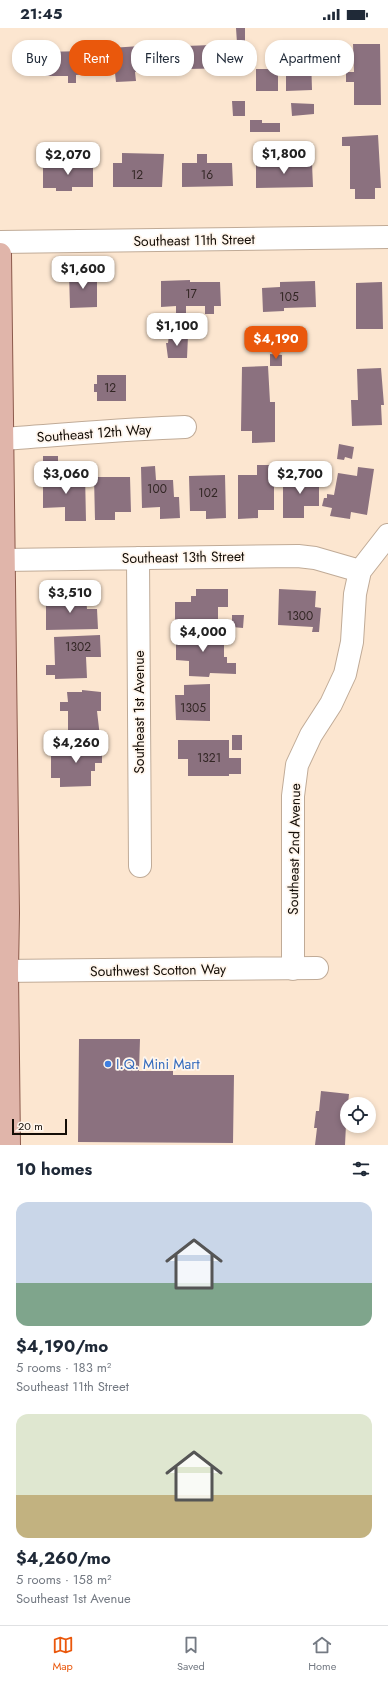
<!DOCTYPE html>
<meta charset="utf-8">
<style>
body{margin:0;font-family:Jost,sans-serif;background:#f2f2f3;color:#1f2937;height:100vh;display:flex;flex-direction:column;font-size:15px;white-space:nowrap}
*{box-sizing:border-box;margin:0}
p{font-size:13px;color:#747a83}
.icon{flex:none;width:22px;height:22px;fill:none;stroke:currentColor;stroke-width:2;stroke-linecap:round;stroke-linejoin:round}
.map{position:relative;height:1117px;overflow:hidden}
.panel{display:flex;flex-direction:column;background:#fff;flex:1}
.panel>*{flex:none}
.top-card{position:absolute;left:12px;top:12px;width:364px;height:36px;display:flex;gap:8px}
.fabs{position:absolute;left:340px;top:1069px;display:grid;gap:8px}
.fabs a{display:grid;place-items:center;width:36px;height:36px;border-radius:50%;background:#fff;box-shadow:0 2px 6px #0003;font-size:20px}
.scale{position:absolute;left:12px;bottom:10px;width:55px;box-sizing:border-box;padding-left:4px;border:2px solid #140d06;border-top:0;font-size:11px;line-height:14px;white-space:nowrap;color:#140d06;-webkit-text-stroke:3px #fff6ed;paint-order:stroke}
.price{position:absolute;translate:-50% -34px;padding:0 9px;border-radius:8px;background:#fff;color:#222;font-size:13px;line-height:26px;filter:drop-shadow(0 1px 2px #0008)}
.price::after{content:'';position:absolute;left:50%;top:24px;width:12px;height:9px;margin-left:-6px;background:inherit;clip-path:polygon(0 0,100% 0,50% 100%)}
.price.selected{background:#ea580c;color:#fff}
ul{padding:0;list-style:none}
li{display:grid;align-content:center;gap:8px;height:212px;padding:0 16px}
li span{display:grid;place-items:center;height:124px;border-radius:12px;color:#555}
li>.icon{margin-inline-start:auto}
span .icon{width:72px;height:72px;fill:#fffc;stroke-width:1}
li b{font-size:17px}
h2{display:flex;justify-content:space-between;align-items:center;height:48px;padding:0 16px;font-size:17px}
.pill{padding:0 14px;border-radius:16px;background:#fff;box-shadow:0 2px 6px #0003;font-size:14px;line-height:36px}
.pill.selected{background:#ea580c;color:#fff}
.status{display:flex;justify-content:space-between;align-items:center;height:28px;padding:0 20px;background:#fff;direction:ltr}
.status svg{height:11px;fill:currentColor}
.menu{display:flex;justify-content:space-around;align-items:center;height:56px;border-top:1px solid #e0e1e3;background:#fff;font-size:11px;color:#747a83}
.menu a{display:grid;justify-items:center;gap:2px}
.menu .selected{color:#ea580c}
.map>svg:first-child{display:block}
.building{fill:#8b717f}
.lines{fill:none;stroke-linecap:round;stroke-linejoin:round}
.minor-casing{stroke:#c0ab97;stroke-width:24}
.major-casing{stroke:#8c5a4c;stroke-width:24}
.minor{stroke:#fff;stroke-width:22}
.major{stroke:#e0b5aa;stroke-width:22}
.shop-dot{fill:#3f7fe0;stroke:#fff6ed;stroke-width:1.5}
.labels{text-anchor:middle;stroke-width:3.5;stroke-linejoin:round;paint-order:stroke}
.number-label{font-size:12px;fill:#322624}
.street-label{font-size:14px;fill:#140d06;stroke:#fff6ed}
.shop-label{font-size:14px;fill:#366cbe;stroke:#fff6ed;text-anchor:start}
</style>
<div class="status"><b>21:45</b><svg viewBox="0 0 49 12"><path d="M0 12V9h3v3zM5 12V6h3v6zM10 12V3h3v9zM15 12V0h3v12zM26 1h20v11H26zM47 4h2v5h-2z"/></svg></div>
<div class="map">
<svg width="388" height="1117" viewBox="0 0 388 1117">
<rect width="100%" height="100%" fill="#fce6d0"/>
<path class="building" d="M236,0H245V15H237Z
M237,16L238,40L187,41L186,18Z
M353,16H380L381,77H354V54H346V44H354Z
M140,18V20L161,19L162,43L135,44L136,53L116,54L115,45H112L111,20Z
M89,23L90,46L76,47V55H68V48H40L39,24Z
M286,29H311L312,62L286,63Z
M256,41H278V63H256Z
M232,73H245V88H233Z
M291,75L314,76V86L292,88Z
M250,92H262V95H280V104H250Z
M378,107L381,160H375V171H355V161H350V118H342V109Z
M122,125L164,126L162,159H113V135H122Z
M197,126H207V135H232L233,158L182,159V135H197Z
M43,135H93V159H72V163H56V160H43Z
M256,135H312L313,159L256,160Z
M69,245H97V279L70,280Z
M190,252V254H220L221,278H214V286H205V278H186V288H176V278L161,279V253Z
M315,253L316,279L284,280V283L263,284L262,260L280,259V254Z
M382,254L383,301H356V255Z
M169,307L188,308L187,330H168L166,315H168Z
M270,326L282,327V338H270Z
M268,338L270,374H275V414L252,415V403H241L242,339Z
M381,340L384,377H381L382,397L352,398L351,372H358L357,341Z
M97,347H126V373H97V364H94V356H97Z
M339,416L354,419L352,431L345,429L344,432L337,431Z
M43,428H58V441H43Z
M257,437H272L273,446L274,447V482H258V490L238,491V447H257Z
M155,438L156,452H173L174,469H179L180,490L160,491V479L142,480L141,439Z
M358,439L374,441L367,487L351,484L350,491L330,488L332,480L322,478L324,470H327V466L334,467L338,445L357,448Z
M85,445L86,493H65V479L43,480V447Z
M225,447L226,490L206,491V483H190L189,448Z
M319,448V478H304V490H283V449Z
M94,449H130L131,484H115V492H95Z
M196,561H228V579H218V593L175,592V574H191V568H196Z
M279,561L316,563L315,579L321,580L319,604H312L313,599L278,597Z
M46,568H86L87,581H97L98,601L46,602Z
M232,587H244L243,600L232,599Z
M179,601L204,602L203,604H221L220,615H224V629H227V635H236V646L210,645L209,649L189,648V633L176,632V613H178Z
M100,607L101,629H86L87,650L55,651V647H46V637H55L54,609Z
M210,656V693L176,692L175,667H184V657Z
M82,662L101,664V683H97L100,709H68V683H60V674H68L67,664H82Z
M232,707H242V722H232Z
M178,712H229V730H241V746H229V748H188V731H178Z
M87,715H102V735H95V743H91V758L60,759V750H51V724H60V716H87Z
M79,1011H140L139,1043H173V1047H234L233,1115L78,1114Z
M321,1063L349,1066L348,1076H347L345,1117H315L317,1100H314L316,1083H319Z"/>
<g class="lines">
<defs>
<path id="minor" d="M0,214L388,209
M2,411C63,407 124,401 185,399
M138,530L140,838
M3,532L298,528L315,530L360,543
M293,941V768L297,737L311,707L331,676L345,646L352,614L355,566L360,543L388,507
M0,943L317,940"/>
<path id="major" d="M0,226L8,885L7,943L9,1117"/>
</defs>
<use href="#minor" class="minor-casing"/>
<use href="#major" class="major-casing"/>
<use href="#minor" class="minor"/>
<use href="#major" class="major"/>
</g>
<circle class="shop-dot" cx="108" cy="1036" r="4"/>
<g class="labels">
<g class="number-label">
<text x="137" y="151">12</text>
<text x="207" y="151">16</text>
<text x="191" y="270">17</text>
<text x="289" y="273">105</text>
<text x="110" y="364">12</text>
<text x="157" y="465">100</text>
<text x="208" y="469">102</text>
<text x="300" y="592">1300</text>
<text x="78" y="623">1302</text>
<text x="193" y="684">1305</text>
<text x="209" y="734">1321</text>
</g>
<g class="street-label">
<text transform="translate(194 212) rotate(-1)" y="5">Southeast 11th Street</text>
<text transform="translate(94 405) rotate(-4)" y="5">Southeast 12th Way</text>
<text transform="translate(183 529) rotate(-1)" y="5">Southeast 13th Street</text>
<text transform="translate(139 684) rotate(-90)" y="5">Southeast 1st Avenue</text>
<text transform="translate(294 821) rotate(-89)" y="5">Southeast 2nd Avenue</text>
<text transform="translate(158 942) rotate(-1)" y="5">Southwest Scotton Way</text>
</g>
<g class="shop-label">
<text x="116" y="1041">I.Q. Mini Mart</text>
</g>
</g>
</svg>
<div class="fabs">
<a><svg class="icon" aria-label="locate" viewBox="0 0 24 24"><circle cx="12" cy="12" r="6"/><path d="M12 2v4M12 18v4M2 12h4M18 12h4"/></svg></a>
</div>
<div class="scale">20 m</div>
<b class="price" style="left:284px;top:147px">$1,800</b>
<b class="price" style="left:68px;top:148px">$2,070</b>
<b class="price" style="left:83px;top:262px">$1,600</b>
<b class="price" style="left:177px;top:319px">$1,100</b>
<b class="price selected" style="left:276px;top:332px">$4,190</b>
<b class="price" style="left:66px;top:467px">$3,060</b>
<b class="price" style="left:300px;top:467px">$2,700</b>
<b class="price" style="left:70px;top:586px">$3,510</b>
<b class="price" style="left:203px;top:625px">$4,000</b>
<b class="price" style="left:76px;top:736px">$4,260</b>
<div class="top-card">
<a class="pill">Buy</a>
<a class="pill selected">Rent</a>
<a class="pill">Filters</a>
<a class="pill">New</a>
<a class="pill">Apartment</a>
</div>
</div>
<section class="panel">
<h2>10 homes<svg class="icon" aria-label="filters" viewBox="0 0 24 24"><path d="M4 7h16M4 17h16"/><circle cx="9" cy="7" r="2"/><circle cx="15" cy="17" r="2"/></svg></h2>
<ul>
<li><span style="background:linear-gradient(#c9d6e8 65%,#7fa58c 0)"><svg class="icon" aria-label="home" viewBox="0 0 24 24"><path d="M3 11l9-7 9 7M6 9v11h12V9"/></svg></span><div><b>$4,190/mo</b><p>5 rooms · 183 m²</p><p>Southeast 11th Street</p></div></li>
<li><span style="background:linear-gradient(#dfe7d0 65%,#c2b280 0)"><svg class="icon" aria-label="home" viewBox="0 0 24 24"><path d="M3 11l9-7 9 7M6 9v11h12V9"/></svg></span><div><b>$4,260/mo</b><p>5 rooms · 158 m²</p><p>Southeast 1st Avenue</p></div></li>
</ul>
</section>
<nav class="menu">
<a class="selected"><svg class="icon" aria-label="map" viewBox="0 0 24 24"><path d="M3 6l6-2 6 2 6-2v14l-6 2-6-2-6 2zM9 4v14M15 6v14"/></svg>Map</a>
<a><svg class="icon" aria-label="saved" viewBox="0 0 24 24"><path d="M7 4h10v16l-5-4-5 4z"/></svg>Saved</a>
<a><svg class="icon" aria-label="home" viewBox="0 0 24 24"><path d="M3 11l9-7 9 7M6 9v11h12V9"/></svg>Home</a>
</nav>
